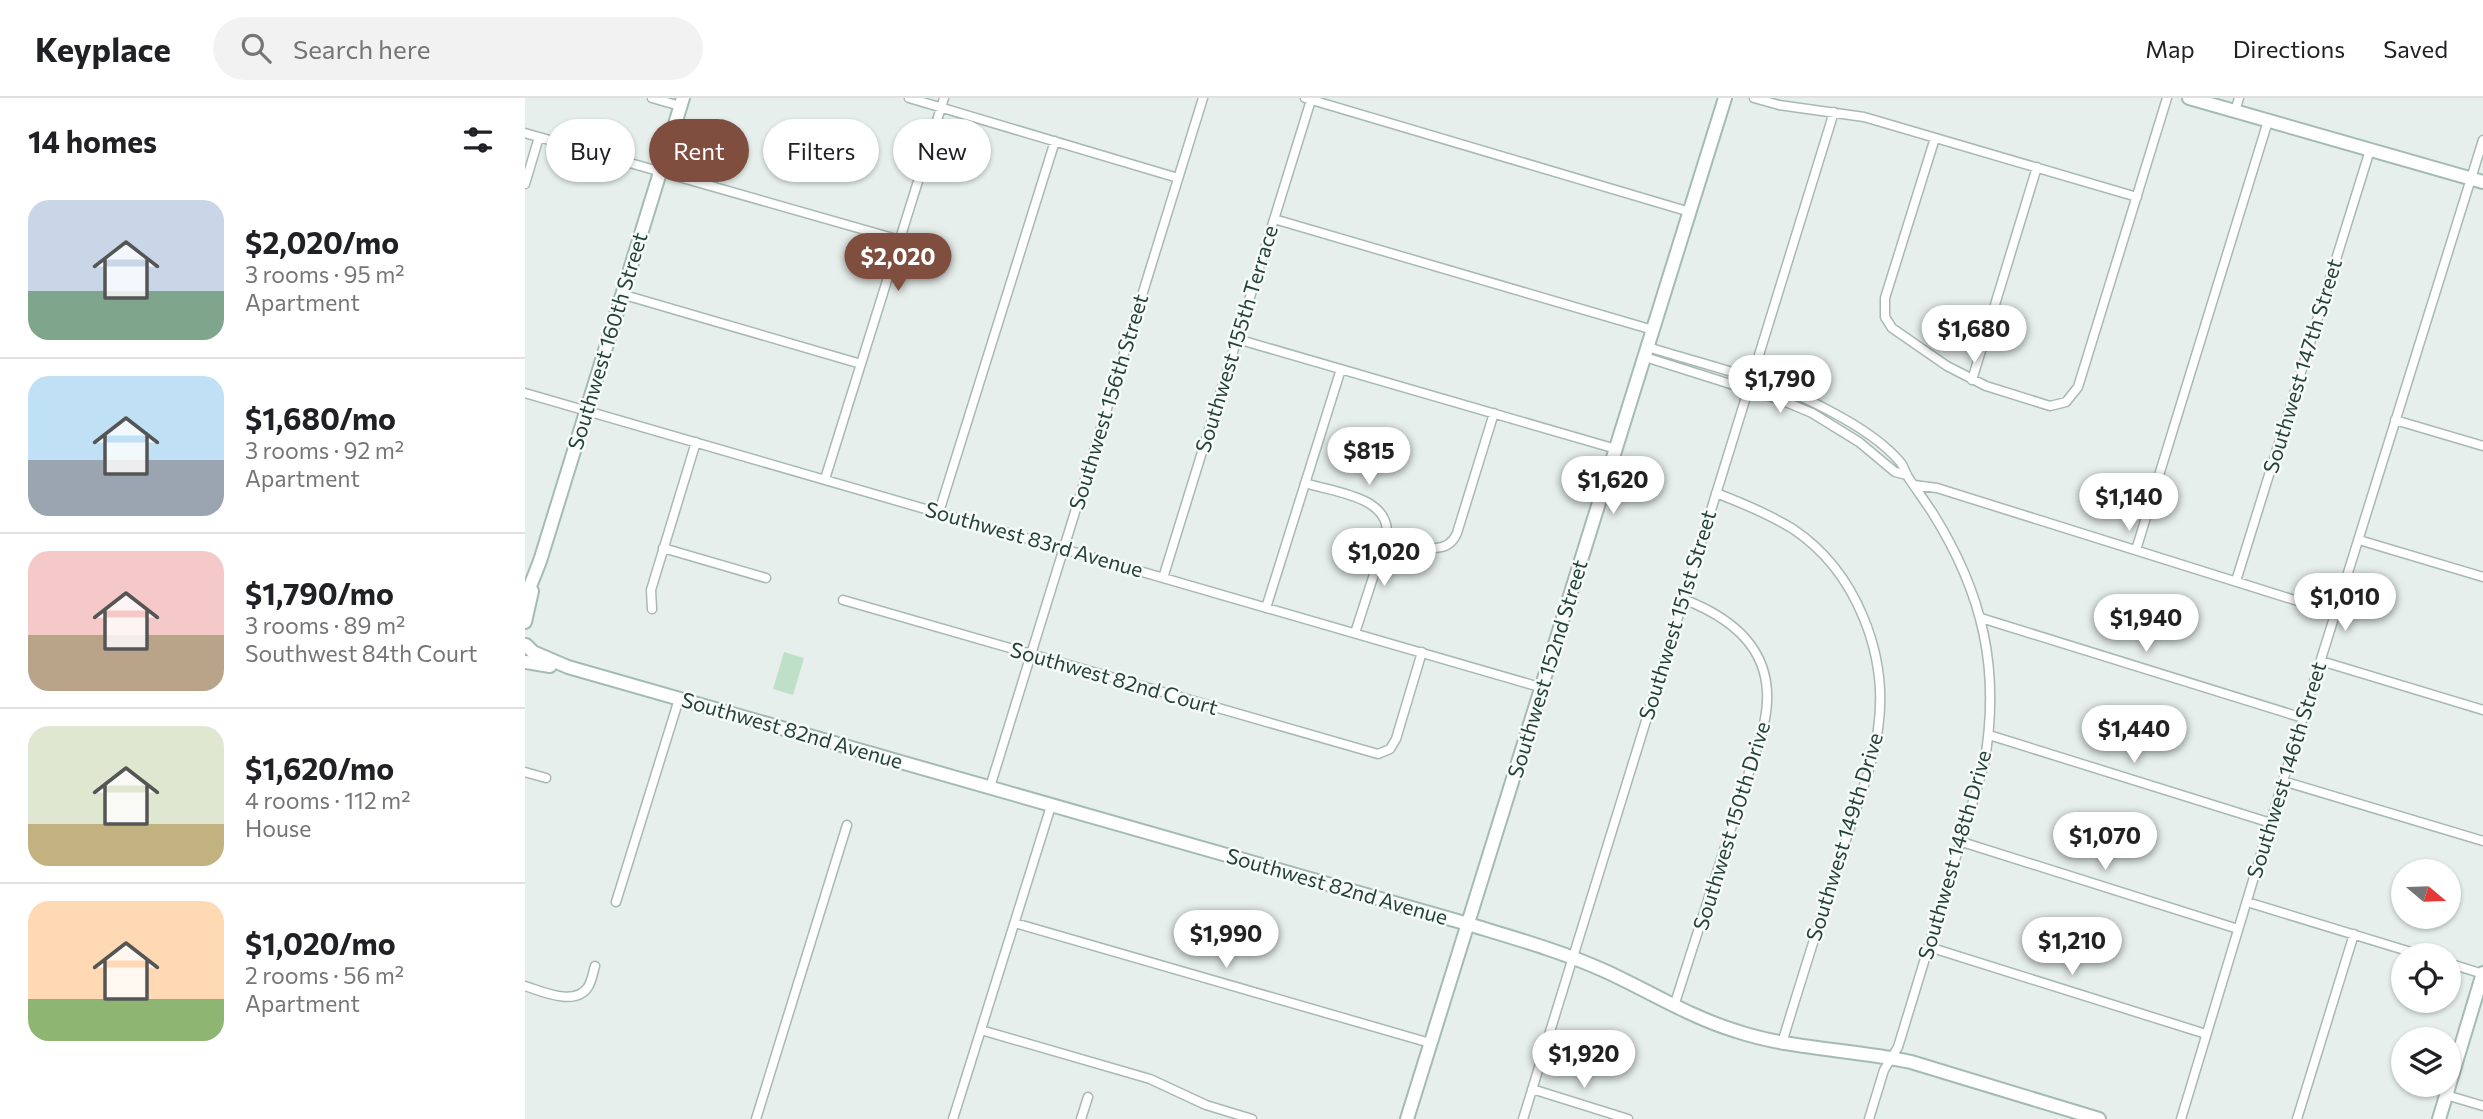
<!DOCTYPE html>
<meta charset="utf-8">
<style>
body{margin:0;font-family:Commissioner,sans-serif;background:#f2f2f2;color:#202124;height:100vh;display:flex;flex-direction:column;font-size:26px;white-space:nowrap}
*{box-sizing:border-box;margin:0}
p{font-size:23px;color:#757577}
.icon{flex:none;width:38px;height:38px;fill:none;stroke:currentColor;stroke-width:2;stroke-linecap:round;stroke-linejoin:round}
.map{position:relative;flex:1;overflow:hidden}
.details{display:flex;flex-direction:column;background:#fff;width:525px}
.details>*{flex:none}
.hud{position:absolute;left:21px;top:21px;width:665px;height:63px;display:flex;gap:14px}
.needle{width:46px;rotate:109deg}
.tools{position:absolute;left:1866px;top:761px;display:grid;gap:14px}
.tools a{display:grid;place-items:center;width:70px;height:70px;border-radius:50%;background:#fff;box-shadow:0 2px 5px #0004;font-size:35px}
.price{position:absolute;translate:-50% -60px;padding:0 16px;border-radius:24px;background:#fff;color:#222;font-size:23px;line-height:46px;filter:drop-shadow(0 2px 4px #0008)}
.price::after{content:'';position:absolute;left:50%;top:42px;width:21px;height:16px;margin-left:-10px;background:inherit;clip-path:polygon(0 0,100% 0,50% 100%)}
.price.current{background:#7f4e3f;color:#fff}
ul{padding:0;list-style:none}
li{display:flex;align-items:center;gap:21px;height:175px;padding:0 28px}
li+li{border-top:2px solid #e0e0e0}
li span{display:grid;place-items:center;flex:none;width:196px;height:140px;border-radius:21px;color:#555}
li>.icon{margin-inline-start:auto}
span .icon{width:84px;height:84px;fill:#fffc;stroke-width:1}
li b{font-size:30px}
h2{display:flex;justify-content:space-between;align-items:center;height:84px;padding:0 28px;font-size:30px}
.tag{padding:0 24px;border-radius:32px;background:#fff;box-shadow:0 2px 5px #0004;font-size:24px;line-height:63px}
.tag.current{background:#7f4e3f;color:#fff}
header{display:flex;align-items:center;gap:42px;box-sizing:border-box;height:98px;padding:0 35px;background:#fff;border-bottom:2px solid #e0e0e0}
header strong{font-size:33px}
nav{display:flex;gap:38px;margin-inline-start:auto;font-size:24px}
.search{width:490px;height:63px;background:#f2f2f2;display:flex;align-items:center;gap:18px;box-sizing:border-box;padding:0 24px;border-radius:38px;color:#757577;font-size:26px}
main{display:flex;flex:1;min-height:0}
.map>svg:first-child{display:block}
.green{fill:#bfe0c8}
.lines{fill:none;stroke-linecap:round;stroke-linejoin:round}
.street-casing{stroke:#a8b8b2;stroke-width:11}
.secondary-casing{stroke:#a4bbb3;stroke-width:16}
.street{stroke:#fff;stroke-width:8}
.secondary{stroke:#fff;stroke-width:12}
.labels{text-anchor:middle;stroke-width:5;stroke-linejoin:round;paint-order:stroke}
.street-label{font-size:21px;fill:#24423a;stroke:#f7fbf9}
</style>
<header>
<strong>Keyplace</strong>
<div class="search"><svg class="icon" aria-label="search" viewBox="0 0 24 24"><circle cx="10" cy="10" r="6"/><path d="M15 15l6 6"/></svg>Search here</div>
<nav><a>Map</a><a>Directions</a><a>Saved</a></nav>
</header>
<main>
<section class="details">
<h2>14 homes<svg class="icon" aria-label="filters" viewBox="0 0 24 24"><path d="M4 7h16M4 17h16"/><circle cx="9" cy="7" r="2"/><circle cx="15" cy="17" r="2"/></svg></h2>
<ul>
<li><span style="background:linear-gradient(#c9d6e8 65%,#7fa58c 0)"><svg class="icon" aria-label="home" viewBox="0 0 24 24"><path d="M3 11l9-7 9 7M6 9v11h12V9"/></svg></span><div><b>$2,020/mo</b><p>3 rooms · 95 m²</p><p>Apartment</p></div></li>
<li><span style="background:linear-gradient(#bfe0f5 60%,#9aa5b1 0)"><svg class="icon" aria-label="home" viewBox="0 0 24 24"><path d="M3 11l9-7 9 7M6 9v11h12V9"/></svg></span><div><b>$1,680/mo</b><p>3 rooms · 92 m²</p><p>Apartment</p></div></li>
<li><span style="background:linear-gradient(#f6c9c9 60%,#b9a48a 0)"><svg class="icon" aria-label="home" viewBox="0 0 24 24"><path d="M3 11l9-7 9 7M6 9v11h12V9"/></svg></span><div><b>$1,790/mo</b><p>3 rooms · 89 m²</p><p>Southwest 84th Court</p></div></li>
<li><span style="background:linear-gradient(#dfe7d0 70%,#c2b280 0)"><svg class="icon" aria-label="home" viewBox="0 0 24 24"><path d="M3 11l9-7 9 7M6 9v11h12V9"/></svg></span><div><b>$1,620/mo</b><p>4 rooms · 112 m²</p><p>House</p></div></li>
<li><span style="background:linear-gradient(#ffd9b3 70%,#8fb573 0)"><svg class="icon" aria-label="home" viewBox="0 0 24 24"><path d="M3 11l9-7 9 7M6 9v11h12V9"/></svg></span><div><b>$1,020/mo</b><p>2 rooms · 56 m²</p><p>Apartment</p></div></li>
</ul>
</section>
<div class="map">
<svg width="1958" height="1021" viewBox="0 0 1958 1021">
<rect width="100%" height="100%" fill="#e6efeb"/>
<path class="green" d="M259,554L279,560L268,597L248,591Z"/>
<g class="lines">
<defs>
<path id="street" d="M127,0L155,8
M384,0L653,80
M780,0L1165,114
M1229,0L1254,7L1339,19L1612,99
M1710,13L1714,0
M0,35L375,142
M1410,40L1360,200V219L1367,230L1422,268L1461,288L1525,308L1541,304L1553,289L1642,0
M0,86L14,39
M749,121L1128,232
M96,196L336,266
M712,241L1091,351
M1123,249C1183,268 1248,282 1303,312C1328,325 1358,343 1376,365C1379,369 1380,374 1383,379C1391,391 1399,402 1407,414C1458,495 1476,572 1459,667L1373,949L1359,972L1344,1021
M1120,259L1256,302L1287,315L1334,344L1370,374L1382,377
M1447,282L1512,69
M0,295L1018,590
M1870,322L1958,348
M300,381L419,0
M780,385C808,394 864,398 862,436L830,535
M1389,387L1412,390L1811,515
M1191,395C1217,405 1244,416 1268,431C1331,473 1364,557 1353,631C1347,671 1331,709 1319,748C1298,813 1277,879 1257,945
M414,414L530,43
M862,436C883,443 920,464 932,435L969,315
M1834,442L1958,479
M138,450L241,480
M1611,452L1743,23
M638,480L786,2
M1711,483L1845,52
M318,502L853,656L865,651L871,641L897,554
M741,510L816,271
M127,511L126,492L171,344
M1456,520L1778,620
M1796,563L1958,612
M1464,637L1746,725
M0,674L21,680
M1758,683L1958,743
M465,689L678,0
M1437,744L1713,831
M91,804L154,601
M1722,804L1899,858
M490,825L905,945
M1404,849L1681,936
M1923,865L1958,876
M0,888C16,893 50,909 63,889C67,883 68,874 70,868
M1149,908L1237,634C1256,565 1221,525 1158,501
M456,932L625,981L681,1007L727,1021
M1007,991L1103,1021
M1921,997L1958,1008
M231,1021L322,727
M428,1021L526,708
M556,1021L563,999
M998,1021L1309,14
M1656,1021L1758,683L1958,42
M1772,1021L1829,836"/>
<path id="secondary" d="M1664,0L1958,84
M0,501L15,463L158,0
M0,524L7,493
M1,547L8,554L43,569L943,826C989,840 1036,853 1080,873C1124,893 1165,919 1211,933C1268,952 1328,951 1386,964L1574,1021
M0,564L25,568
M882,1021L1200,0
M1914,1021L1958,875"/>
</defs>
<use href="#street" class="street-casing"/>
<use href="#secondary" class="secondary-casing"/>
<use href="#street" class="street"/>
<use href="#secondary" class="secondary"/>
</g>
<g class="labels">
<g class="street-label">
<text transform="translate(712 241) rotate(-73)" y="7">Southwest 155th Terrace</text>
<text transform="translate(83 243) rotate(-73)" y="7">Southwest 160th Street</text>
<text transform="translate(1778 268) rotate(-73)" y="7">Southwest 147th Street</text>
<text transform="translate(584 304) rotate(-73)" y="7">Southwest 156th Street</text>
<text transform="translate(509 442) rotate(16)" y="7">Southwest 83rd Avenue</text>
<text transform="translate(1153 517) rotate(-73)" y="7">Southwest 151st Street</text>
<text transform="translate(1023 571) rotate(-73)" y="7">Southwest 152nd Street</text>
<text transform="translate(589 581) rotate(16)" y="7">Southwest 82nd Court</text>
<text transform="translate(267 633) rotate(16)" y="7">Southwest 82nd Avenue</text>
<text transform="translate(1762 672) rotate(-73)" y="7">Southwest 146th Street</text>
<text transform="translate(1207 728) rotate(-73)" y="7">Southwest 150th Drive</text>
<text transform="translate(1320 739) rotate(-73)" y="7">Southwest 149th Drive</text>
<text transform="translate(1430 757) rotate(-74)" y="7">Southwest 148th Drive</text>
<text transform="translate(812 789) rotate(16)" y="7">Southwest 82nd Avenue</text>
</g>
</g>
</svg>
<div class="tools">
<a><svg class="needle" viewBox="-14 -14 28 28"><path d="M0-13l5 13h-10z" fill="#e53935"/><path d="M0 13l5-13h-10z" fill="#757577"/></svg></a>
<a><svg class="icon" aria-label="locate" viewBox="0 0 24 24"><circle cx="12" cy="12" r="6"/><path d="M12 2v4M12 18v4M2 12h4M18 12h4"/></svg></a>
<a><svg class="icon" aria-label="layers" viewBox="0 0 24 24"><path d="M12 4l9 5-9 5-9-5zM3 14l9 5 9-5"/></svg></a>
</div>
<b class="price current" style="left:373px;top:195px">$2,020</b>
<b class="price" style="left:1449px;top:267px">$1,680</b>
<b class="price" style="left:1255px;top:317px">$1,790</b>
<b class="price" style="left:844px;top:389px">$815</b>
<b class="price" style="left:1088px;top:418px">$1,620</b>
<b class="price" style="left:1604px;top:435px">$1,140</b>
<b class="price" style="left:859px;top:490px">$1,020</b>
<b class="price" style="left:1820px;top:535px">$1,010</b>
<b class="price" style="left:1621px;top:556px">$1,940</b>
<b class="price" style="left:1609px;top:667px">$1,440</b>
<b class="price" style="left:1580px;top:774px">$1,070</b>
<b class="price" style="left:701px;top:872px">$1,990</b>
<b class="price" style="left:1547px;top:879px">$1,210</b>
<b class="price" style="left:1059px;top:992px">$1,920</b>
<div class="hud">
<a class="tag">Buy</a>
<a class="tag current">Rent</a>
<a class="tag">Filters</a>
<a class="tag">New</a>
</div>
</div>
</main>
